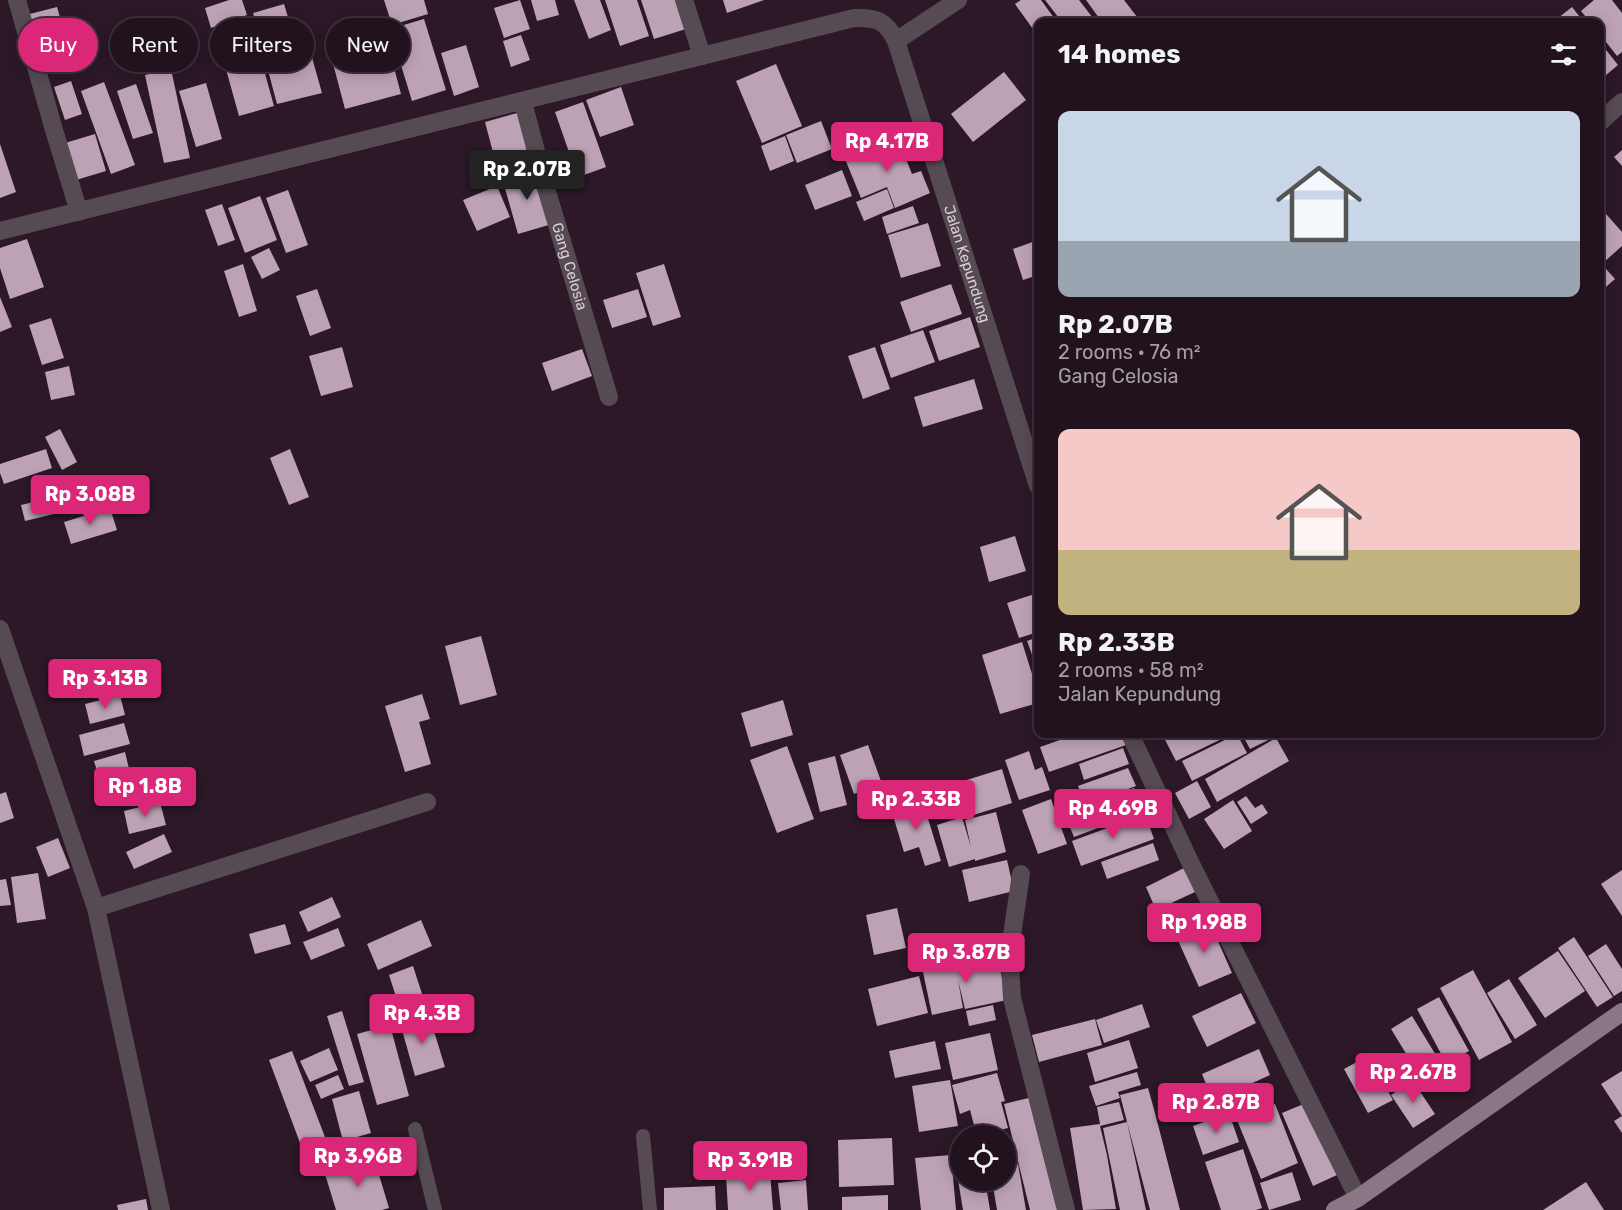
<!DOCTYPE html>
<meta charset="utf-8">
<style>
body{margin:0;font-family:Rubik,sans-serif;background:#2d202a;color:#f1f3f6;height:100vh;display:flex;flex-direction:column;font-size:22px;white-space:nowrap}
*{box-sizing:border-box;margin:0}
p{font-size:20px;color:#a29ea4}
.icon{flex:none;width:33px;height:33px;fill:none;stroke:currentColor;stroke-width:2;stroke-linecap:round;stroke-linejoin:round}
.map{position:relative;flex:1;overflow:hidden}
.side{position:absolute;left:1034px;top:18px;width:570px;height:720px;display:flex;flex-direction:column;background:#21121d;border-radius:12px;box-shadow:0 3px 15px #0003,0 0 0 2px #3e323b}
.side>*{flex:none}
.guide{position:absolute;left:18px;top:18px;width:570px;height:54px;display:flex;gap:12px}
.controls{position:absolute;left:950px;top:1125px;display:grid;gap:12px}
.controls a{display:grid;place-items:center;width:66px;height:66px;border-radius:50%;background:#21121d;box-shadow:0 3px 15px #0003,0 0 0 2px #3e323b;font-size:30px}
.price{position:absolute;translate:-50% -51px;padding:0 14px;border-radius:6px;background:#db2777;color:#fff;font-size:20px;line-height:39px;filter:drop-shadow(0 2px 3px #0008)}
.price::after{content:'';position:absolute;left:50%;top:36px;width:18px;height:14px;margin-left:-9px;background:inherit;clip-path:polygon(0 0,100% 0,50% 100%)}
.price.active{background:#222;color:#fff}
ul{padding:0;list-style:none}
li{display:grid;align-content:center;gap:12px;height:318px;padding:0 24px}
li span{display:grid;place-items:center;height:186px;border-radius:12px;color:#555}
li>.icon{margin-inline-start:auto}
span .icon{width:108px;height:108px;fill:#fffc;stroke-width:1}
li b{font-size:26px}
h2{display:flex;justify-content:space-between;align-items:center;height:72px;padding:0 24px;font-size:26px}
.pill{padding:0 21px;border-radius:27px;background:#21121d;box-shadow:0 3px 15px #0003,0 0 0 2px #3e323b;font-size:21px;line-height:54px}
.pill.active{background:#db2777;color:#fff}
.map>svg:first-child{display:block}
.building{fill:#bda2b5}
.lines{fill:none;stroke-linecap:round;stroke-linejoin:round}
.lane{stroke:#564b53;stroke-width:14}
.street{stroke:#564b53;stroke-width:18}
.primary{stroke:#8b7685;stroke-width:18}
.labels{text-anchor:middle;stroke-width:6;stroke-linejoin:round;paint-order:stroke}
.street-label{font-size:15px;fill:#dcced8;stroke:#220f1d}
</style>
<div class="map">
<svg width="1622" height="1210" viewBox="0 0 1622 1210">
<rect width="100%" height="100%" fill="#2c1827"/>
<path class="building" d="M229,0H242L247,15L211,28L205,8Z
M384,0H424L428,14L392,25Z
M520,0L530,29L504,38L494,8Z
M531,0H555L559,15L537,21Z
M574,0H600L611,30L589,39Z
M605,0H637L649,36L620,46Z
M641,0H676L686,29L654,39Z
M723,0H764L727,13Z
M1021,0H1041L1057,22H1038V36L1015,4Z
M1045,0H1079L1096,22H1062Z
M1086,0H1124L1141,22H1102Z
M1594,0H1612L1622,13V52L1617,56L1599,33V22H1590L1581,11Z
M284,4L297,47L266,56L253,13Z
M57,7L71,56L40,65L26,15Z
M1572,7L1584,22H1553Z
M250,19L258,48L225,58L216,29Z
M424,19L446,90L412,101L390,29Z
M521,35L530,60L511,67L503,41Z
M387,41L401,94L345,109L331,56Z
M1599,41L1618,65L1599,81Z
M466,45L479,87L454,96L441,53Z
M309,47L322,93L277,104L265,59Z
M259,52L274,106L239,116L224,62Z
M776,64L802,126L762,143L736,81Z
M171,69L190,158L164,163L145,75Z
M1004,72L1026,100L973,142L951,114Z
M71,81L82,114L65,120L54,87Z
M104,82L135,165L111,174L81,91Z
M206,83L222,139L196,147L179,91Z
M136,84L153,133L133,139L117,91Z
M621,87L634,125L600,137L586,100Z
M583,102L606,167L551,187L543,165L570,155L555,112Z
M521,112L531,151L495,160L485,122Z
M821,121L832,149L797,163L786,135Z
M95,134L106,171L76,180L65,143Z
M785,136L794,161L770,171L761,146Z
M897,137L912,174L921,171L930,193L895,208L887,187L861,198L845,159Z
M0,144L16,192L0,198Z
M1622,150V166L1614,157Z
M535,168L552,224L518,234L502,178Z
M842,170L852,196L815,210L805,185Z
M497,186L510,217L477,231L463,200Z
M887,189L894,208L864,221L856,202Z
M288,190L308,245L286,253L266,198Z
M260,196L277,240L245,253L228,208Z
M222,204L235,240L218,246L205,210Z
M913,206L919,223L887,234L882,217Z
M1599,206L1622,232V246L1603,263L1599,258Z
M928,223L941,266L901,278L888,235Z
M27,239L44,287L10,299L0,268V248Z
M1038,240V275L1023,280L1013,249Z
M269,248L280,270L262,279L251,257Z
M1599,261L1615,279L1599,293Z
M243,264L257,311L239,317L224,271Z
M664,264L681,317L653,326L636,273Z
M951,284L962,314L911,332L900,302Z
M317,289L331,328L310,336L296,296Z
M638,289L647,317L612,328L603,300Z
M0,297L12,327L0,332Z
M970,317L980,347L939,361L929,331Z
M51,318L64,358L42,365L29,325Z
M923,330L935,362L891,378L880,345Z
M342,347L353,387L321,396L309,356Z
M875,347L890,389L863,399L848,356Z
M582,349L592,376L552,391L542,363Z
M69,366L75,395L51,400L45,372Z
M974,379L983,409L923,427L914,397Z
M60,429L77,462L62,470L45,437Z
M46,449L52,468L4,484L0,473V464Z
M290,449L309,497L289,505L270,458Z
M63,495L66,511L25,521L21,505Z
M110,508L117,530L71,544L64,522Z
M1015,536L1026,571L989,582L980,547Z
M1038,593V632L1019,638L1007,603Z
M481,636L497,695L460,705L445,646Z
M1038,637V671L1027,641Z
M1022,642L1038,693V703L1000,714L982,655Z
M114,672L117,687L78,696L74,681Z
M422,694L430,719L419,722L431,764L405,772L385,706Z
M120,695L125,715L90,724L85,704Z
M783,700L793,735L751,747L741,713Z
M124,723L130,744L84,756L79,735Z
M1077,734H1122L1126,745L1049,772L1040,747Z
M1162,734H1232L1176,761Z
M1237,734L1247,753L1192,781L1182,761Z
M1242,734H1281L1250,749Z
M1276,738L1289,761L1217,802L1205,779Z
M868,745L882,784L854,794L840,755Z
M787,746L814,819L777,833L750,760Z
M1123,748L1129,764L1084,780L1079,764Z
M1029,751L1035,770L1042,767L1050,790L1019,800L1005,760Z
M125,752L130,773L100,781L94,761Z
M835,756L847,805L820,812L808,763Z
M1128,768L1136,786L1085,805L1078,786Z
M1002,769L1012,803L967,817L957,783Z
M1197,781L1211,807L1189,819L1175,793Z
M1134,788L1143,811L1074,837L1065,815Z
M6,792L14,818L0,823V794Z
M1246,796L1255,808L1262,804L1268,813L1251,824L1237,802Z
M922,799L941,861L925,866L919,847L904,852L891,809Z
M1051,799L1067,844L1038,854L1022,810Z
M1233,800L1252,831L1224,849L1204,819Z
M160,802L166,825L129,834L124,811Z
M996,812L1006,852L975,861V859L949,867L937,825L962,817L971,847L965,820Z
M1145,814L1154,839L1081,866L1072,841Z
M164,834L172,852L134,869L126,852Z
M58,838L70,868L48,877L36,847Z
M1153,843L1159,860L1107,879L1101,862Z
M1007,860L1014,891L969,902L962,870Z
M1184,868L1195,892L1156,910L1146,887Z
M1622,870V916L1601,884Z
M38,873L46,919L17,923L11,877Z
M6,879L11,905L0,906V880Z
M332,897L341,917L308,932L299,912Z
M897,908L906,948L874,955L866,915Z
M421,920L432,946L378,970L367,944Z
M1209,921L1232,973L1199,987L1176,936Z
M285,924L291,944L255,954L249,934Z
M338,928L345,946L311,960L303,942Z
M1574,937L1613,997L1597,1007L1558,948Z
M1606,944L1622,969V991L1614,996L1588,956Z
M996,951L1007,1000L965,1009L958,980L963,1008L932,1015L923,972L955,965L954,961Z
M1558,951L1585,991L1545,1018L1518,978Z
M413,966L424,1000L400,1009L389,975Z
M1473,970L1512,1042L1479,1060L1440,988Z
M919,976L928,1013L877,1026L868,989Z
M1509,979L1537,1025L1515,1039L1487,993Z
M1241,993L1256,1023L1207,1047L1192,1016Z
M1439,997L1469,1051L1446,1063L1417,1009Z
M1142,1004L1150,1027L1104,1043L1096,1020Z
M993,1005L996,1020L969,1026L966,1011Z
M342,1011L364,1082L349,1086L327,1016Z
M429,1015L445,1067L415,1076L400,1023Z
M1412,1016L1445,1070L1424,1083L1391,1029Z
M1095,1019L1102,1045L1039,1062L1032,1035Z
M390,1025L409,1096L377,1105L357,1034Z
M990,1033L998,1070L953,1080L945,1043Z
M1129,1040L1138,1068L1095,1082L1087,1053Z
M935,1041L941,1069L895,1078L889,1051Z
M329,1048L338,1070L310,1082L300,1061Z
M1259,1049L1270,1075L1213,1101L1202,1074Z
M292,1051L333,1158L309,1167L269,1060Z
M1398,1054L1413,1078L1391,1091L1377,1067Z
M1368,1056L1393,1100L1368,1113L1344,1069Z
M1622,1071V1133L1614,1121L1622,1116L1601,1084Z
M1137,1072L1141,1085L1118,1092L1120,1098L1096,1106L1089,1086Z
M997,1073L1005,1101L1001,1102L1008,1128L977,1136L970,1110L960,1114L952,1085Z
M338,1075L344,1089L321,1099L315,1085Z
M950,1080L958,1126L919,1132L912,1086Z
M1413,1081L1435,1114L1413,1128L1391,1095Z
M1148,1088L1155,1113L1180,1210H1150L1120,1095Z
M359,1091L371,1133L343,1141L332,1099Z
M1033,1097L1060,1210H1030L1004,1104Z
M1119,1102L1124,1120L1100,1126L1107,1155L1116,1209L1083,1210L1070,1128L1100,1124L1097,1107Z
M1306,1103L1337,1175L1313,1186L1282,1113Z
M1275,1104L1298,1163L1261,1179L1237,1120Z
M1229,1113L1239,1142L1203,1155L1193,1126Z
M1127,1122L1136,1163L1146,1210H1120L1103,1128Z
M892,1138L894,1185L839,1187L838,1140Z
M1243,1149L1262,1208L1256,1210H1221L1205,1162Z
M960,1153V1180H985L990,1210H963L954,1155Z
M951,1155L956,1210H921L915,1158Z
M374,1158L389,1208L382,1210H336L325,1174Z
M1018,1164L1026,1210H997L992,1180H1005V1167Z
M770,1172L773,1210H728L726,1175Z
M1292,1172L1301,1200L1269,1210L1260,1183Z
M806,1180L808,1210H781L778,1183Z
M1586,1182L1604,1210H1543Z
M715,1186L716,1210H664V1188Z
M888,1195V1210H842V1197Z
M146,1199L148,1210H118L117,1205Z"/>
<g class="lines">
<path class="lane" d="M415,1129L435,1210
M643,1136L650,1210"/>
<g class="street">
<path d="M17,0L54,130L79,212"/>
<path d="M684,0L702,56"/>
<path d="M896,41L958,0"/>
<path id="s1" d="M523,102L545,185L609,397"/>
<path d="M1599,123L1622,102"/>
<path id="s2" d="M0,231L854,18C877,17 886,21 896,41L1038,486"/>
<path d="M0,629L96,908L161,1210"/>
<path d="M1130,734L1191,864L1358,1198"/>
<path d="M1021,874L1012,935L1010,966L1012,998L1066,1210"/>
<path d="M96,908L427,802"/>
</g>
<path class="primary" d="M1335,1210L1358,1198L1622,1012"/>
</g>
<g class="labels">
<g class="street-label">
<text dy="5" stroke="none"><textPath href="#s2" startOffset="1166">Jalan Kepundung</textPath></text>
<text dy="5" stroke="none"><textPath href="#s1" startOffset="171">Gang Celosia</textPath></text>
</g>
</g>
</svg>
<div class="controls">
<a><svg class="icon" aria-label="locate" viewBox="0 0 24 24"><circle cx="12" cy="12" r="6"/><path d="M12 2v4M12 18v4M2 12h4M18 12h4"/></svg></a>
</div>
<b class="price" style="left:887px;top:173px">Rp 4.17B</b>
<b class="price active" style="left:527px;top:201px">Rp 2.07B</b>
<b class="price" style="left:90px;top:526px">Rp 3.08B</b>
<b class="price" style="left:105px;top:710px">Rp 3.13B</b>
<b class="price" style="left:145px;top:818px">Rp 1.8B</b>
<b class="price" style="left:916px;top:831px">Rp 2.33B</b>
<b class="price" style="left:1113px;top:840px">Rp 4.69B</b>
<b class="price" style="left:1204px;top:954px">Rp 1.98B</b>
<b class="price" style="left:966px;top:984px">Rp 3.87B</b>
<b class="price" style="left:422px;top:1045px">Rp 4.3B</b>
<b class="price" style="left:1413px;top:1104px">Rp 2.67B</b>
<b class="price" style="left:1216px;top:1134px">Rp 2.87B</b>
<b class="price" style="left:358px;top:1188px">Rp 3.96B</b>
<b class="price" style="left:750px;top:1192px">Rp 3.91B</b>
<div class="guide">
<a class="pill active">Buy</a>
<a class="pill">Rent</a>
<a class="pill">Filters</a>
<a class="pill">New</a>
</div>
<section class="side">
<h2>14 homes<svg class="icon" aria-label="filters" viewBox="0 0 24 24"><path d="M4 7h16M4 17h16"/><circle cx="9" cy="7" r="2"/><circle cx="15" cy="17" r="2"/></svg></h2>
<ul>
<li><span style="background:linear-gradient(#c9d6e8 70%,#9aa5b1 0)"><svg class="icon" aria-label="home" viewBox="0 0 24 24"><path d="M3 11l9-7 9 7M6 9v11h12V9"/></svg></span><div><b>Rp 2.07B</b><p>2 rooms · 76 m²</p><p>Gang Celosia</p></div></li>
<li><span style="background:linear-gradient(#f6c9c9 65%,#c2b280 0)"><svg class="icon" aria-label="home" viewBox="0 0 24 24"><path d="M3 11l9-7 9 7M6 9v11h12V9"/></svg></span><div><b>Rp 2.33B</b><p>2 rooms · 58 m²</p><p>Jalan Kepundung</p></div></li>
</ul>
</section>
</div>
